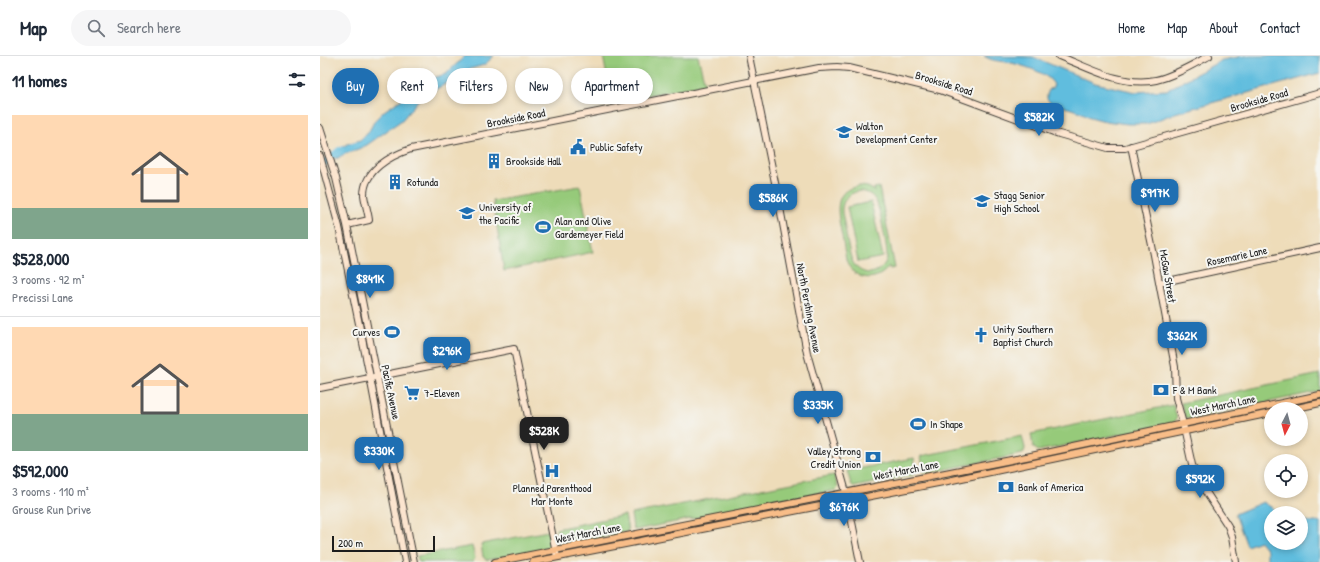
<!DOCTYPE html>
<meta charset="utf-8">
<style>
body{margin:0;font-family:"Patrick Hand",sans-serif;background:#f6f6f7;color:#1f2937;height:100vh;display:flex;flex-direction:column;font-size:15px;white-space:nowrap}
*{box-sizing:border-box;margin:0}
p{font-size:13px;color:#747a83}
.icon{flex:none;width:22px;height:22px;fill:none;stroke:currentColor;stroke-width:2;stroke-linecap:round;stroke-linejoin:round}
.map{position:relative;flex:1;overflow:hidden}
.sheet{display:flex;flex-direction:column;background:#fff;width:320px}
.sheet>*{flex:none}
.hud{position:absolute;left:12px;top:12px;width:380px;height:36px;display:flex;gap:8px}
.needle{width:26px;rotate:186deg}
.controls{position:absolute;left:944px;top:346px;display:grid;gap:8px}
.controls a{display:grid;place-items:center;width:44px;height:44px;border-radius:50%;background:#fff;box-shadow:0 2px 6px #0003;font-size:20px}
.scale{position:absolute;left:12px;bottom:10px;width:103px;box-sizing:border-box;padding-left:4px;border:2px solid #1c1c1c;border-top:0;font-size:11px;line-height:14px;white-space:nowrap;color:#1c1c1c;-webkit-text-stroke:3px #f6f6f2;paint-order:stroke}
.price{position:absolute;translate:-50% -34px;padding:0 9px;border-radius:8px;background:#1f6fb2;color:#fff;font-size:13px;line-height:26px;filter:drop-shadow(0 1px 2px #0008)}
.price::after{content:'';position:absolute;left:50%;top:24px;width:12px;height:9px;margin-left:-6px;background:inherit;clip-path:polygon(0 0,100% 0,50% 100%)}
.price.selected{background:#222;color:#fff}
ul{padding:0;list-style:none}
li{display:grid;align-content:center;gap:8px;height:212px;padding:0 12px}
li+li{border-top:1px solid #e0e1e3}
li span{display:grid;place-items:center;height:124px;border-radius:0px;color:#555}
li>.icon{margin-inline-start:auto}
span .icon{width:72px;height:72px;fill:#fffc;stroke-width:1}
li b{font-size:17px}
h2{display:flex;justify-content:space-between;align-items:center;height:48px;padding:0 12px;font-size:17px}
.tag{padding:0 14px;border-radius:18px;background:#fff;box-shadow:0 2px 6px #0003;font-size:14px;line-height:36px}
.tag.selected{background:#1f6fb2;color:#fff}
header{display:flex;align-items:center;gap:24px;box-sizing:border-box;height:56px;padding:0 20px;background:#fff;border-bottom:1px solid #e0e1e3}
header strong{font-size:19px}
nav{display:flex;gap:22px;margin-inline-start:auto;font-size:14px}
.search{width:280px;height:36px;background:#f6f6f7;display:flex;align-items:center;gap:10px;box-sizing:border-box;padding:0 14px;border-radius:22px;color:#747a83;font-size:15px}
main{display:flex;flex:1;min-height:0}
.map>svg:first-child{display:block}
.green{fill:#96ca7a;stroke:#59734b;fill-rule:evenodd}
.water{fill:#60bdde;stroke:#3e6c7d}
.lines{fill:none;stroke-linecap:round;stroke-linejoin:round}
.river{stroke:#60bdde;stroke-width:6}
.secondary-casing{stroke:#3c3934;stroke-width:8}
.primary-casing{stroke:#3c3934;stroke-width:8}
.secondary{stroke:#fce5cf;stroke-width:6}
.primary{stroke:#f8bd88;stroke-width:6}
.labels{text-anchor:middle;stroke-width:4;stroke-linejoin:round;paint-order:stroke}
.street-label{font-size:11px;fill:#1c1c1c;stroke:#f6f6f2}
.poi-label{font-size:11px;fill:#1c1c1c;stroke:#f6f6f2;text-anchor:start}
</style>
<header>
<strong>Map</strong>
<div class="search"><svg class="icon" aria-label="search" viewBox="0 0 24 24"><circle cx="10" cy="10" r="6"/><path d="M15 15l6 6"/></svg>Search here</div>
<nav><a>Home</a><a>Map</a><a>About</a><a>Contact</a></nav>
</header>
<main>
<section class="sheet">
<h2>11 homes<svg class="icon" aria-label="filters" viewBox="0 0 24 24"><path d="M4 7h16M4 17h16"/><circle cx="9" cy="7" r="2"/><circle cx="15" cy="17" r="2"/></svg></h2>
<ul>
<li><span style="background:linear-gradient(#ffd9b3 75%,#7fa58c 0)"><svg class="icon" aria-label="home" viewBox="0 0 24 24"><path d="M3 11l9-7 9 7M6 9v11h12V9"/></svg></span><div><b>$528,000</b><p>3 rooms · 92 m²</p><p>Precissi Lane</p></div></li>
<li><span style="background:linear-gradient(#ffd9b3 70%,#7fa58c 0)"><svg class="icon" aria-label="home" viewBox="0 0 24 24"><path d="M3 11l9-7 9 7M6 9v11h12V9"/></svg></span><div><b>$592,000</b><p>3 rooms · 110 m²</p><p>Grouse Run Drive</p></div></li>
</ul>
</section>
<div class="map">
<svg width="1000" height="506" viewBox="0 0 1000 506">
<rect width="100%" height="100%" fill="#f6f6f2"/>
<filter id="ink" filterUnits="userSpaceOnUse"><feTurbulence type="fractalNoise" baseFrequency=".025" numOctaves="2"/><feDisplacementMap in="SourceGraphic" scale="8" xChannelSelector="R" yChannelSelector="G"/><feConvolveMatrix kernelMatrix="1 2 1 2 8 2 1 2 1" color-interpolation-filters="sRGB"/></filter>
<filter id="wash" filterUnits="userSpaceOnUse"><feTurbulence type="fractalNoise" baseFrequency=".012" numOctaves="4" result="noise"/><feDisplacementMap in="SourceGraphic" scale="16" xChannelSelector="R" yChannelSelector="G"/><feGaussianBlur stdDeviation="0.9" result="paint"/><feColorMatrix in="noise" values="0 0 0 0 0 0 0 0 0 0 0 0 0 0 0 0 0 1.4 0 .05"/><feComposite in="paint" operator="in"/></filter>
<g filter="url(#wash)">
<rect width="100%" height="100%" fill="#eedcb9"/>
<path class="green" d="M283,0H378L385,28L292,46Z
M260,130L273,196L184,215L173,145Z
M540,130L548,131L555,135L554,132L559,131L575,212L570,213L569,210C557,228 532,225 526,203C524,193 523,184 521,175C517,155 513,133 540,130ZM540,135C548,136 553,139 557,147C560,156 568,193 567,202C565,210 558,216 550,217C543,217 537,213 534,208C528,200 525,168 522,157C521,145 528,137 540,135Z
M551,146L563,201L538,206L527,151Z
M1000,318V335L869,363L865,361L861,347Z
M853,349L857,362L854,367L718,395L713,391L711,378Z
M702,380L705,392L704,397L702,398L607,417L604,416L601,400Z
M594,402L596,415L593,419L534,431L531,428L527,415Z
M514,419L518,431L516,434L315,474L313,472L311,458Z
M305,459L308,474L307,476L244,489C237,487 237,480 236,473Z
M228,475L230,488L227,492L167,504L163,501L161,488Z
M152,490L155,502L153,506H99L97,500Z"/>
<path class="water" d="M145,0H174L164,9L140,16L131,25L101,41L82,64L47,89L34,95L25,98L16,103L15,96L27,88L40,84L48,77L55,64L64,55L113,22L126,18Z
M664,0L713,1L775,27L816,36L847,34L902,4L924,0H1000V17L855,57L827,68H808L785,65L770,61L758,55L731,47L727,43V39L729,33L732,32L734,29C728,16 701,9 687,6C679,5 671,5 664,0Z
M943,446L960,457H951V487H981V464L991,466H1000V506H947V494L940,485L927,490L915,458Z"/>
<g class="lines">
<path class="river" d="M0,111L19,94L22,93"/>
</g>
</g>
<g filter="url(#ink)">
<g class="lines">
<defs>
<path id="secondary" d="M429,0L458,141L487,297L526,436L540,506
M739,0C769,12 802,31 836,24C854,20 872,9 889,0
M0,72L16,122L27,169L94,506
M811,90L834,199L855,311L856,342L863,368L872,409L882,430L908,470L912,481L916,506
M0,100L19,171L50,321L85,506
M27,169L49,164C48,156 45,147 44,139C44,114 70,100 91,93L499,12L517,11L529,12L620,34L739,78L788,92H805L1000,37
M839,227L1000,192
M0,332L194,293L237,501"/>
<path id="primary" d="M972,353L1000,347
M175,506L711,400L1000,339
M213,506L623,426L951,357"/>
</defs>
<use href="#secondary" class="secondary-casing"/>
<use href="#primary" class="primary-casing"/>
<use href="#secondary" class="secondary"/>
<use href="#primary" class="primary"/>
</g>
</g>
<defs>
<symbol id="school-bare" viewBox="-9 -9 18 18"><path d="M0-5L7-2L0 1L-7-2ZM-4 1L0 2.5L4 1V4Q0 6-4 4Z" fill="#1f6fb2" stroke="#f6f6f2" stroke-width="2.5" paint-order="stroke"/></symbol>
<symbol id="civic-bare" viewBox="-9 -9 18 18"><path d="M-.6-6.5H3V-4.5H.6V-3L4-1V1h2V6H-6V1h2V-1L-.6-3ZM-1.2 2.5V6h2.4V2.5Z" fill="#1f6fb2" stroke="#f6f6f2" stroke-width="2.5" paint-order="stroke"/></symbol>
<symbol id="building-bare" viewBox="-9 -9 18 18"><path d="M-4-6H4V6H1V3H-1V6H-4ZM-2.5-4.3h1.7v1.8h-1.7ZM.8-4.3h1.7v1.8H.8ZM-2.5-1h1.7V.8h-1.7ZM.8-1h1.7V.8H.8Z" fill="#1f6fb2" stroke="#f6f6f2" stroke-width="2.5" paint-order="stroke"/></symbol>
<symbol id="university-bare" viewBox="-9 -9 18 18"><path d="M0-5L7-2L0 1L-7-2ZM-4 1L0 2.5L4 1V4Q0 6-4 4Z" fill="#1f6fb2" stroke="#f6f6f2" stroke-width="2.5" paint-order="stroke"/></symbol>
<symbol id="stadium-bare" viewBox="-9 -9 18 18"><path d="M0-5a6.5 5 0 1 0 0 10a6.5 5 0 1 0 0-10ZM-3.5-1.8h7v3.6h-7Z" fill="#1f6fb2" stroke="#f6f6f2" stroke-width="2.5" paint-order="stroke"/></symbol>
<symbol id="church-bare" viewBox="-9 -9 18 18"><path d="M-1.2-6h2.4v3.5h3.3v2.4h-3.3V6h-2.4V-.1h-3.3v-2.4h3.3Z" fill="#1f6fb2" stroke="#f6f6f2" stroke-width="2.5" paint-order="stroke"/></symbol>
<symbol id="bank-bare" viewBox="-9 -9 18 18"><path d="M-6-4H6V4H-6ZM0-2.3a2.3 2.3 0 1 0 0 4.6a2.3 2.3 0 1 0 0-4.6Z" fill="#1f6fb2" stroke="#f6f6f2" stroke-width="2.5" paint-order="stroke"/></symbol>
<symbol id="supermarket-bare" viewBox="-9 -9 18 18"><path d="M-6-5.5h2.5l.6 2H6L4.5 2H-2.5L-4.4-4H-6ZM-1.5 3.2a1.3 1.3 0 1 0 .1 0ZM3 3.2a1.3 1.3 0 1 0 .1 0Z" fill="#1f6fb2" stroke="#f6f6f2" stroke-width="2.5" paint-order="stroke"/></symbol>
<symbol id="hospital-bare" viewBox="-9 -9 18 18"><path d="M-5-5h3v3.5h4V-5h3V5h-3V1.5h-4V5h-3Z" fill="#1f6fb2" stroke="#f6f6f2" stroke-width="2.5" paint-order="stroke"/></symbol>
</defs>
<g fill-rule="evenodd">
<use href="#school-bare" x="513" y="65" width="22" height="22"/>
<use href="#civic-bare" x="247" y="80" width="22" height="22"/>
<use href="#building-bare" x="163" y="94" width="22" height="22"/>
<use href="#building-bare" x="64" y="115" width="22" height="22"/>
<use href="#school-bare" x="651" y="134" width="22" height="22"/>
<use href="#university-bare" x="136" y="146" width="22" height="22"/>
<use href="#stadium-bare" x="212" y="160" width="22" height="22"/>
<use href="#stadium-bare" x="61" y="265" width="22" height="22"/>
<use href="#church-bare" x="650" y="268" width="22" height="22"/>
<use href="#bank-bare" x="830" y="323" width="22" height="22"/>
<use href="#supermarket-bare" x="81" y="326" width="22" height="22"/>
<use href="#stadium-bare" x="587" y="357" width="22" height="22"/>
<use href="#bank-bare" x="542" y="390" width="22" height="22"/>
<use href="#hospital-bare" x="221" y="404" width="22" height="22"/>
<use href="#bank-bare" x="675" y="420" width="22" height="22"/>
</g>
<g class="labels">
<g class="street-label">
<text transform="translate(624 27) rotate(17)" y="4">Brookside Road</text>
<text transform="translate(939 44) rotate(-16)" y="4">Brookside Road</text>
<text transform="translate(196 62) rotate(-11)" y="4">Brookside Road</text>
<text transform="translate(917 200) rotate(-12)" y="4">Rosemarie Lane</text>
<text transform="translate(848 220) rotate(80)" y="4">McGaw Street</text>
<text transform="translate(489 252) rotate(79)" y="4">North Pershing Avenue</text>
<text transform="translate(71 336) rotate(78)" y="4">Pacific Avenue</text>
<text transform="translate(903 349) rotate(-12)" y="4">West March Lane</text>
<text transform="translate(586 414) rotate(-11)" y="4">West March Lane</text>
<text transform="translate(268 477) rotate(-11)" y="4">West March Lane</text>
</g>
<g class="poi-label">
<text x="536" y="74">Walton<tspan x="536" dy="13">Development Center</tspan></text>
<text x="270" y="95">Public Safety</text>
<text x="186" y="109">Brookside Hall</text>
<text x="87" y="130">Rotunda</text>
<text x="674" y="143">Stagg Senior<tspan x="674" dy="13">High School</tspan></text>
<text x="159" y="155">University of<tspan x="159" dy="13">the Pacific</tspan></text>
<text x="235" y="169">Alan and Olive<tspan x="235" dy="13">Gardemeyer Field</tspan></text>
<text x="673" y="277">Unity Southern<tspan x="673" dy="13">Baptist Church</tspan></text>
<text x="60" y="280" text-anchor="end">Curves</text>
<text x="853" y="338">F &amp; M Bank</text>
<text x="104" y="341">7-Eleven</text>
<text x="610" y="372">In Shape</text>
<text x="541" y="399" text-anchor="end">Valley Strong<tspan x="541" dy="13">Credit Union</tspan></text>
<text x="698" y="435">Bank of America</text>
<text x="232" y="436" text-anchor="middle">Planned Parenthood<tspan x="232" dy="13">Mar Monte</tspan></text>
</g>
</g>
</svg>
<div class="controls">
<a><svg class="needle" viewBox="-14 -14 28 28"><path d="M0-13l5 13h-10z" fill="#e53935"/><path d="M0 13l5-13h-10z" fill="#747a83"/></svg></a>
<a><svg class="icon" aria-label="locate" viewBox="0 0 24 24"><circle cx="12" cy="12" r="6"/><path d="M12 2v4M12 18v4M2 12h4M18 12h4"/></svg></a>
<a><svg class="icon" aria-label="layers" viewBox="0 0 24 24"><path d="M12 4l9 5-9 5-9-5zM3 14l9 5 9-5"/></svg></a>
</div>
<div class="scale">200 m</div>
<b class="price" style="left:719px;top:81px">$582K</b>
<b class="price" style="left:835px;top:157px">$917K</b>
<b class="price" style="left:453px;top:162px">$586K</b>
<b class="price" style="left:50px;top:243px">$841K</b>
<b class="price" style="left:862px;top:300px">$362K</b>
<b class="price" style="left:127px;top:315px">$296K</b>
<b class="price" style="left:498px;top:369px">$335K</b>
<b class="price selected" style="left:224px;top:395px">$528K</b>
<b class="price" style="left:59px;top:415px">$330K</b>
<b class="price" style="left:880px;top:443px">$592K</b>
<b class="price" style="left:524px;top:471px">$676K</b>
<div class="hud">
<a class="tag selected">Buy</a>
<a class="tag">Rent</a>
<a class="tag">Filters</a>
<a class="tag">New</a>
<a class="tag">Apartment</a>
</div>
</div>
</main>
